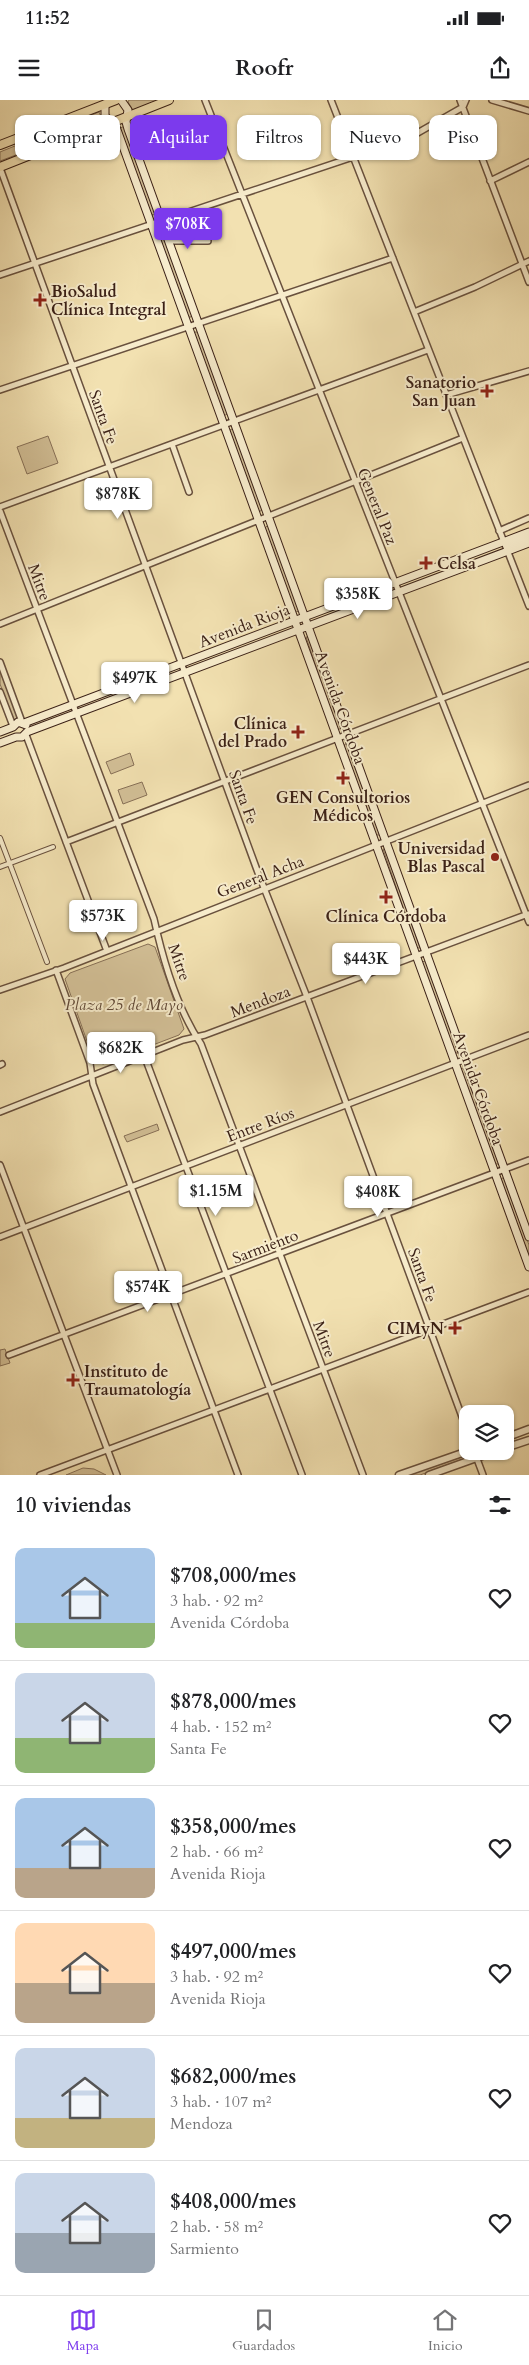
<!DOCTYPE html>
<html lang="es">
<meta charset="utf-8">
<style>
body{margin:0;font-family:Cardo,serif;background:#f6f6f6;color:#202124;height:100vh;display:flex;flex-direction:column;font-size:19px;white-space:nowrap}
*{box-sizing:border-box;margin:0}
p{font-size:16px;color:#757577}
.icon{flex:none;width:28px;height:28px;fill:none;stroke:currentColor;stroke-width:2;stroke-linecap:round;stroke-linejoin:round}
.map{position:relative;height:1375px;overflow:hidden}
.sheet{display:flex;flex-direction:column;background:#fff;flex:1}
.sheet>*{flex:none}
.hud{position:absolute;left:15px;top:15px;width:500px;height:45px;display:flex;gap:10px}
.fabs{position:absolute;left:459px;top:1305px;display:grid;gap:10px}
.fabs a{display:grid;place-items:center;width:55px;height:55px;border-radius:10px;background:#fff;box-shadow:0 1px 4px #0004;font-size:25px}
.price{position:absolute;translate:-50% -42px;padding:0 11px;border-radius:5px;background:#fff;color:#222;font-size:16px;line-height:32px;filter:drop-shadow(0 1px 2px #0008)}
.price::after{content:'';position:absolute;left:50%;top:30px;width:15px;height:11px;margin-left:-8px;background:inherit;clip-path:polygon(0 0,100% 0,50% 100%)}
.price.active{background:#7c3aed;color:#fff}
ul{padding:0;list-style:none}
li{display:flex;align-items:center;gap:15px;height:125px;padding:0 15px}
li+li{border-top:1px solid #e0e0e0}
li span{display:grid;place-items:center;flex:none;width:140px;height:100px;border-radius:10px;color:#555}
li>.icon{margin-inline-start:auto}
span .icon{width:60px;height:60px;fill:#fffc;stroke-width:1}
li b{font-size:21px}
h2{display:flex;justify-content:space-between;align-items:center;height:60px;padding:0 15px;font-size:21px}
.chip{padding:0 18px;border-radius:10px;background:#fff;box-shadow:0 1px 4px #0004;font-size:18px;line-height:45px}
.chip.active{background:#7c3aed;color:#fff}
.status{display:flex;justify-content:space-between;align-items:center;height:35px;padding:0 25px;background:#fff;direction:ltr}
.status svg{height:14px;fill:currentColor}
header{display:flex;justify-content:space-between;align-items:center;height:65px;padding:0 15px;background:#fff;font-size:22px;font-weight:700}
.menu{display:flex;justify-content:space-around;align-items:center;height:70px;border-top:1px solid #e0e0e0;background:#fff;font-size:14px;color:#757577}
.menu a{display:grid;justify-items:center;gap:2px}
.menu .active{color:#7c3aed}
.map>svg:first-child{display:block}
.green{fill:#d3c097;stroke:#877057}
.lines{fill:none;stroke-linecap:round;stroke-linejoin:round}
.pedestrian-casing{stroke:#69513e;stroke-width:6}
.minor-casing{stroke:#69513e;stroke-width:8}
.tertiary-casing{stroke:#69513e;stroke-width:9}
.secondary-casing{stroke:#3b2117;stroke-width:9}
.primary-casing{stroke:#3b2117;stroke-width:10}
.pedestrian{stroke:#f7eccc;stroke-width:4}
.minor{stroke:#f7eccc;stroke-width:5}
.tertiary{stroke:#f7eccc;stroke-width:6}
.secondary{stroke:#f7eccc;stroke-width:7}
.primary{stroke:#f2e1b1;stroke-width:8}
.poi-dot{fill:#8f2418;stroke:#f7eccc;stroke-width:2}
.labels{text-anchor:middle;stroke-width:4;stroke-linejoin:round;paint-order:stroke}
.poi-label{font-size:16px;font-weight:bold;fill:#3b2117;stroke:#f7eccc;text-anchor:end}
.street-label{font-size:16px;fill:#3b2117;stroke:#f7eccc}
.park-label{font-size:16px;font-style:italic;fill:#614937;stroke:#f7eccc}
</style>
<div class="status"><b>11:52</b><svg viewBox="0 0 49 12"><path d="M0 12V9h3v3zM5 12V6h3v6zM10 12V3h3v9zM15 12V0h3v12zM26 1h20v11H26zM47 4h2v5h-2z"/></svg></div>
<header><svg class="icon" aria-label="menu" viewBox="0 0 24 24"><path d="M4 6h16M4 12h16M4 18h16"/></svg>Roofr<svg class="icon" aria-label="share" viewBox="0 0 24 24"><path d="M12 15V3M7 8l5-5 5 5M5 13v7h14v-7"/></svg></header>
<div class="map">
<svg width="529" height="1375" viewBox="0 0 529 1375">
<rect width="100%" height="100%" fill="#f2e1b1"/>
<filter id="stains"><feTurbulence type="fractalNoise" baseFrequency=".004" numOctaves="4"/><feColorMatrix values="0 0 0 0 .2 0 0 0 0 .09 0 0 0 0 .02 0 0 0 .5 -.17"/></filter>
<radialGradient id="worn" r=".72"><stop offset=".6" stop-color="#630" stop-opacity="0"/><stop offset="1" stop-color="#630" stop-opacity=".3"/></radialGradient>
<path class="green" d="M159,0L133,10L128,2L129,0Z
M99,12L103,22L0,61V52Z
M122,27H124L155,113L154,115L151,114L120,29Z
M159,128L161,129L192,215L191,217H188L157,131Z
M195,232H198L228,313L226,315H223L194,234Z
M231,329L234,330L262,409L261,411H258L229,332Z
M48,336L58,363L27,374L17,347Z
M267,426H269L299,510L297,512L294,511L265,428Z
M306,537H308L341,628L340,629H337Z
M0,571L18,619L14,620L0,584Z
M345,644H347L380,734L379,735H376L344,646Z
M130,653L134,665L111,674L106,662Z
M142,682L147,695L123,704L118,690Z
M383,749H385L420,848H417Z
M148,844L155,847L184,929L179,935L103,964L93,958L65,879L70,873Z
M424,861L426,862L459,952L458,953H455L422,863Z
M463,968H465L499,1063L498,1064H495L461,969Z
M157,1024L159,1030L127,1042L124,1036Z
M502,1078H505L529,1145V1157L501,1080Z
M5,1249L10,1263L0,1266V1250Z
M466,1354L468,1358L420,1375H408Z
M83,1368L94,1369L106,1375H66Z"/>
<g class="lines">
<defs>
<path id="pedestrian" d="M0,738L47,862
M0,767L53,747"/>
<path id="minor" d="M205,0L529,822
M331,0L529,506
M460,0L529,182
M492,0L529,11
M0,68L257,770L307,897L468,1333
M490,81L529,62
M169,141H208
M0,175L407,39L463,7L466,0
M414,212L475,187L529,161
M0,290L393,158
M446,295L529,271
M172,344L189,392
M0,407L428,250
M0,411L154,819C163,860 178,910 201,944L363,1375
M499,431L529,418
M0,524L463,338
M0,562L22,622
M0,592L13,626
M26,635L107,851
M66,742L529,565
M56,870L90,963L93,984L238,1375
M0,890L64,868L529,685
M144,955L302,1375
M0,965L2,964
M0,1012L183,940L205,935L528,814
M0,1065L117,1375
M0,1137L529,935
M9,1255L529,1060
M474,1351L483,1375
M40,1375L529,1192"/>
<path id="tertiary" d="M505,1338L529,1329
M505,1348L529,1340
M399,1375L468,1351
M429,1375L496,1351"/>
<path id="secondary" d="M121,0L128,10L126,22L128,29L529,1137
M105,4V16L116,27L529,1167
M507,451L510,445L529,437
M24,623L529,432
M0,632L13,627L18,622L26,625
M0,643L16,637H22L27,632L529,443"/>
<path id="primary" d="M0,45L116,0
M0,67L169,0"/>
</defs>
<use href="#pedestrian" class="pedestrian-casing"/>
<use href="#minor" class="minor-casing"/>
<use href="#tertiary" class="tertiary-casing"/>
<use href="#secondary" class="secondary-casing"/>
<use href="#primary" class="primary-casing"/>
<use href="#pedestrian" class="pedestrian"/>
<use href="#minor" class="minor"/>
<use href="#tertiary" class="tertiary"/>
<use href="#secondary" class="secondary"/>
<use href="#primary" class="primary"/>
</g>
<g class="poi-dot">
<path d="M37.5 192.5h5v5h5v5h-5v5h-5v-5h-5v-5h5z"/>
<path d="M484.5 283.5h5v5h5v5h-5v5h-5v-5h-5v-5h5z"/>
<path d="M423.5 455.5h5v5h5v5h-5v5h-5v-5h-5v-5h5z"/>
<path d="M295.5 624.5h5v5h5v5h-5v5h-5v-5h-5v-5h5z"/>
<path d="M340.5 670.5h5v5h5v5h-5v5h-5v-5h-5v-5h5z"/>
<circle cx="495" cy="757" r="5"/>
<path d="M383.5 789.5h5v5h5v5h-5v5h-5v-5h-5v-5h5z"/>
<path d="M452.5 1220.5h5v5h5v5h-5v5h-5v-5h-5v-5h5z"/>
<path d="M70.5 1272.5h5v5h5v5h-5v5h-5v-5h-5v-5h5z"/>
</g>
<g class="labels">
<g class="poi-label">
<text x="51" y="197" text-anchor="start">BioSalud<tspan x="51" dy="18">Clínica Integral</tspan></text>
<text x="476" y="288">Sanatorio<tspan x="476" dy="18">San Juan</tspan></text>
<text x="437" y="469" text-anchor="start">Celsa</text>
<text x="287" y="629">Clínica<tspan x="287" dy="18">del Prado</tspan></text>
<text x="343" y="703" text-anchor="middle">GEN Consultorios<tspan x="343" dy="18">Médicos</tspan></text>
<text x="485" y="754">Universidad<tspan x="485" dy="18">Blas Pascal</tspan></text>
<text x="386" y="822" text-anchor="middle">Clínica Córdoba</text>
<text x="444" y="1234">CIMyN</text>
<text x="84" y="1277" text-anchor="start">Instituto de<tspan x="84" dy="18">Traumatología</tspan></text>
</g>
<g class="street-label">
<text transform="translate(104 317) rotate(70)" y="6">Santa Fe</text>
<text transform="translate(378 406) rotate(68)" y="6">General Paz</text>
<text transform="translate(40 482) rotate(69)" y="6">Mitre</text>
<text transform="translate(244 525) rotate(-21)" y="6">Avenida Rioja</text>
<text transform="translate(341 607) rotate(70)" y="6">Avenida Córdoba</text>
<text transform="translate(244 697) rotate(70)" y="6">Santa Fe</text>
<text transform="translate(260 776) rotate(-21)" y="6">General Acha</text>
<text transform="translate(180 862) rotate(70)" y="6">Mitre</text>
<text transform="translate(260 901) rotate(-21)" y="6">Mendoza</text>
<text transform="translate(479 988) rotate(70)" y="6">Avenida Córdoba</text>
<text transform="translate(260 1024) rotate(-21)" y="6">Entre Ríos</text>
<text transform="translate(265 1146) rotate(-21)" y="6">Sarmiento</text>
<text transform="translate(423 1175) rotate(70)" y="6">Santa Fe</text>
<text transform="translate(325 1239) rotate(69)" y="6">Mitre</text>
</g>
<g class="park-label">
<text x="124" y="910">Plaza 25 de Mayo</text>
</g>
</g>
<rect width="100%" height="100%" filter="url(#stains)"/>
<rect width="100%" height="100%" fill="url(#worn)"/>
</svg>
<div class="fabs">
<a><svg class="icon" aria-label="layers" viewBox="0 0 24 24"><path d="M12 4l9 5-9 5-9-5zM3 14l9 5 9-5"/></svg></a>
</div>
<b class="price active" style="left:188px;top:150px">$708K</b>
<b class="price" style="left:118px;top:420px">$878K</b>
<b class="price" style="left:358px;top:520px">$358K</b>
<b class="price" style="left:135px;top:604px">$497K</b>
<b class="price" style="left:103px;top:842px">$573K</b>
<b class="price" style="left:366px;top:885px">$443K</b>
<b class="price" style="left:121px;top:974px">$682K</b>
<b class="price" style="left:216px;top:1117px">$1.15M</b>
<b class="price" style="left:378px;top:1118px">$408K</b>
<b class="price" style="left:148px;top:1213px">$574K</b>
<div class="hud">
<a class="chip">Comprar</a>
<a class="chip active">Alquilar</a>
<a class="chip">Filtros</a>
<a class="chip">Nuevo</a>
<a class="chip">Piso</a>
</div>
</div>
<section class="sheet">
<h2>10 viviendas<svg class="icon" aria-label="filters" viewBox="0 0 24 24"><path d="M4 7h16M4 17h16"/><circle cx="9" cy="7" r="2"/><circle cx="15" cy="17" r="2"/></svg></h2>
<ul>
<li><span style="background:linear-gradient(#a9c7e8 75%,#8fb573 0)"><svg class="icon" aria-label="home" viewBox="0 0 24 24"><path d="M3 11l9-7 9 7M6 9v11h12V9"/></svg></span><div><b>$708,000/mes</b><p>3 hab. · 92 m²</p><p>Avenida Córdoba</p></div><svg class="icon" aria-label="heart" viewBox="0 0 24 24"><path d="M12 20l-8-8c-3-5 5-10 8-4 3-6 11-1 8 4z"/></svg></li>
<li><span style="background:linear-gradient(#c9d6e8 65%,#8fb573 0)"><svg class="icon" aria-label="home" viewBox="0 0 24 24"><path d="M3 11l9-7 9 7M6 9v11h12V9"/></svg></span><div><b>$878,000/mes</b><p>4 hab. · 152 m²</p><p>Santa Fe</p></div><svg class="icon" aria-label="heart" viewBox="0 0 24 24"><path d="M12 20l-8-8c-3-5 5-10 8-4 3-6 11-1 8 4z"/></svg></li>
<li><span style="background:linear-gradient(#a9c7e8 70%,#b9a48a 0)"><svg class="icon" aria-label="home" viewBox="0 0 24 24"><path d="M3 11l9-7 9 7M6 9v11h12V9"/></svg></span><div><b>$358,000/mes</b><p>2 hab. · 66 m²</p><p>Avenida Rioja</p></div><svg class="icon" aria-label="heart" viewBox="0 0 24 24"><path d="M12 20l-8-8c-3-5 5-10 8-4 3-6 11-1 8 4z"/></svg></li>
<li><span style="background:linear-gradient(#ffd9b3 60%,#b9a48a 0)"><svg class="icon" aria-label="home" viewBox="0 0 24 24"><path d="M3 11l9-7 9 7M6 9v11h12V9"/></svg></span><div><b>$497,000/mes</b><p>3 hab. · 92 m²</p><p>Avenida Rioja</p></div><svg class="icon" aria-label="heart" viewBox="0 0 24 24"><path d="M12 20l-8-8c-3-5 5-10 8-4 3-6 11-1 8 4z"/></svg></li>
<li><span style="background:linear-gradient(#c9d6e8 70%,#c2b280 0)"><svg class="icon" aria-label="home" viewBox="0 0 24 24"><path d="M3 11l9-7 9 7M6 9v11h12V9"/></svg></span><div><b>$682,000/mes</b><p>3 hab. · 107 m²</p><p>Mendoza</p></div><svg class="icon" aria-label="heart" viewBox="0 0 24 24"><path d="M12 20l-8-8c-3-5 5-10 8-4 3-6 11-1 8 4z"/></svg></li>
<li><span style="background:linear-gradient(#c9d6e8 60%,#9aa5b1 0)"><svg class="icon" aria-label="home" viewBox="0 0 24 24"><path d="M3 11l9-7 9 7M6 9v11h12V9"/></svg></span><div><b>$408,000/mes</b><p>2 hab. · 58 m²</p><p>Sarmiento</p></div><svg class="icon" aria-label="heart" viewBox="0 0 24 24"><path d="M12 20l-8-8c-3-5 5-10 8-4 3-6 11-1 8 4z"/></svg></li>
</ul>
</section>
<nav class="menu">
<a class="active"><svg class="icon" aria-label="map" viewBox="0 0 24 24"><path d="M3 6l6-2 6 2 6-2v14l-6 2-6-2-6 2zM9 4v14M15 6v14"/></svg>Mapa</a>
<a><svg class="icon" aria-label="saved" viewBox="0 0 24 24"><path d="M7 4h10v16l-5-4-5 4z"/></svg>Guardados</a>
<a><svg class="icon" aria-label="home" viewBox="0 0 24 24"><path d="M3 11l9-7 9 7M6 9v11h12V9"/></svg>Inicio</a>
</nav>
